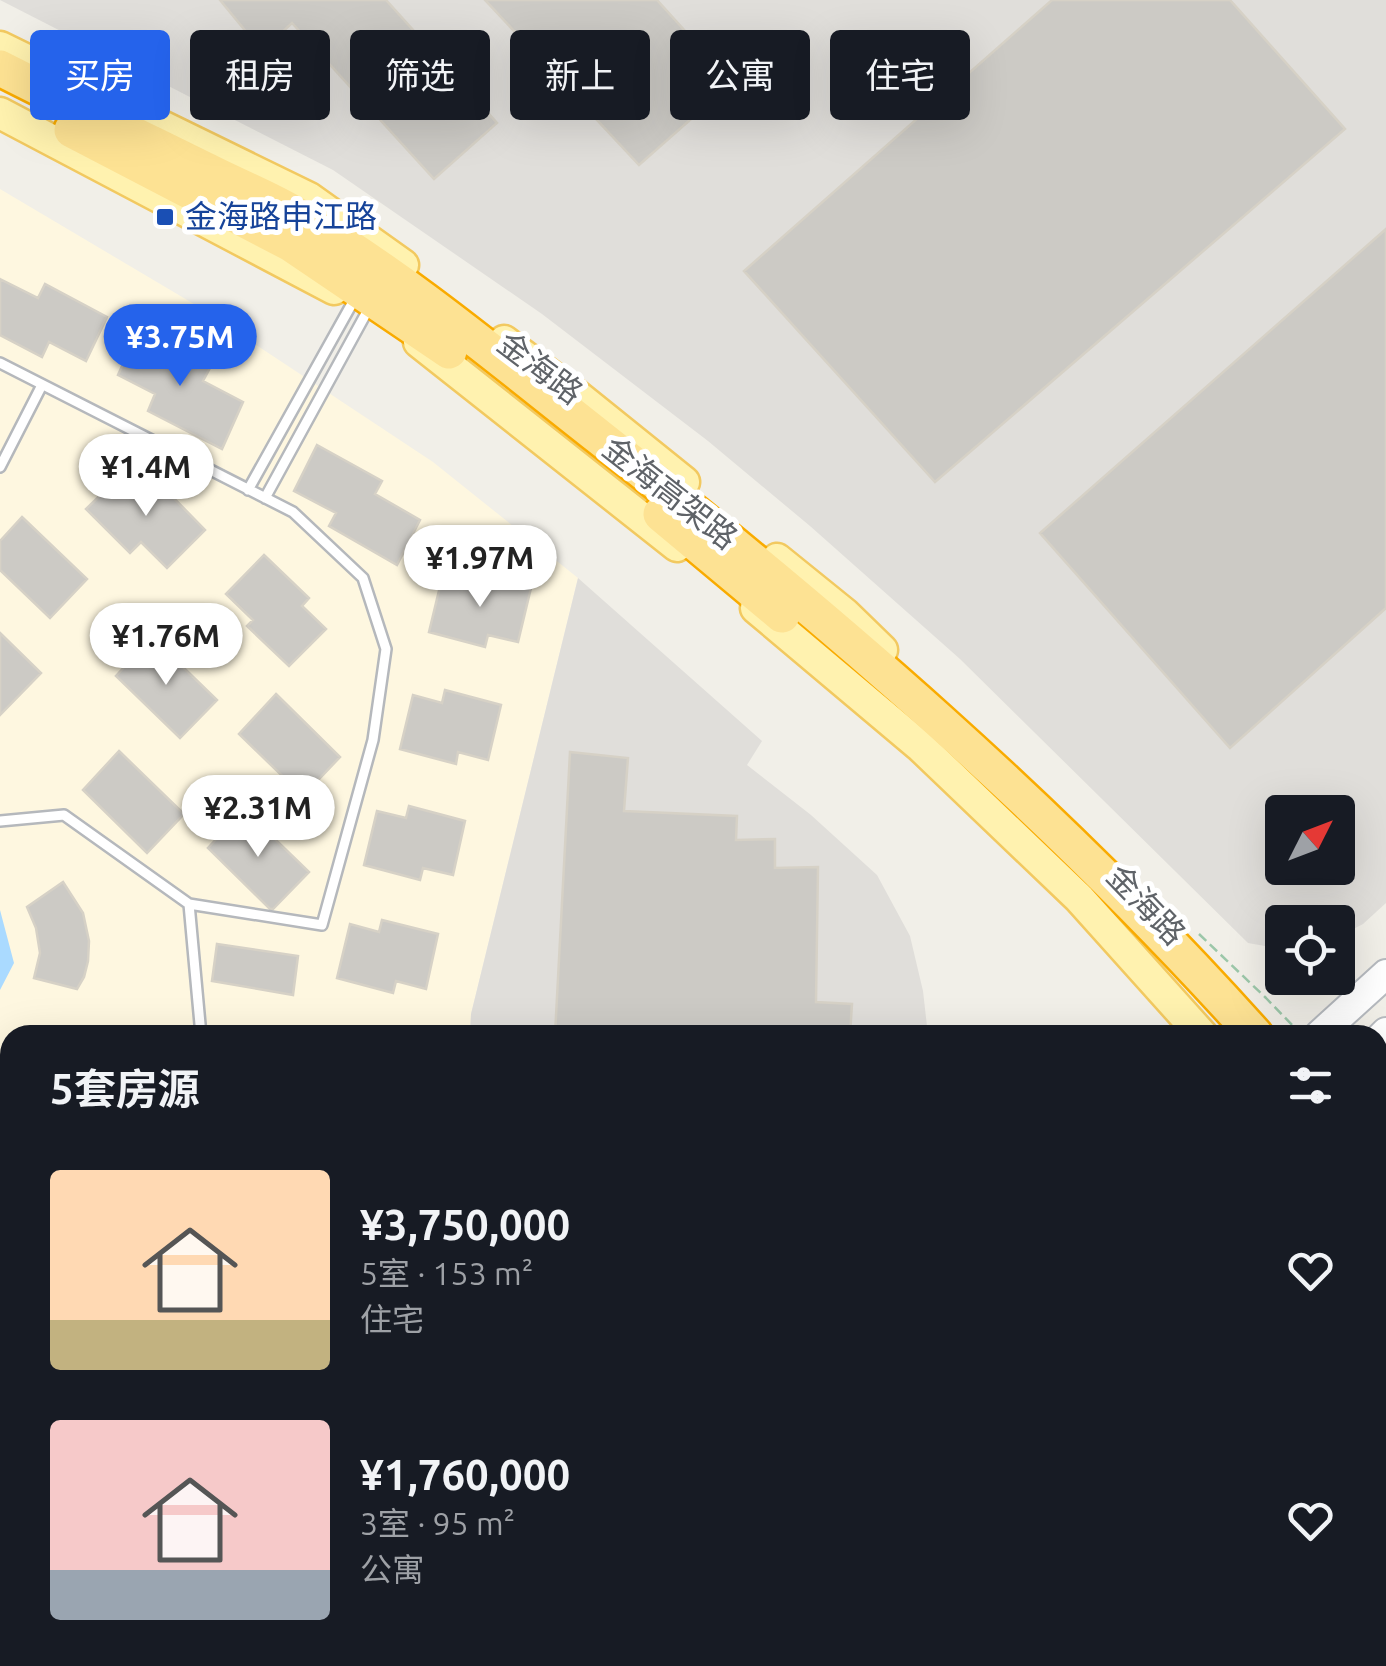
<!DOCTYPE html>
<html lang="zh">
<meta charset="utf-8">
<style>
body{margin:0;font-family:Ubuntu,"Noto Sans SC",sans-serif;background:#242831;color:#f1f3f6;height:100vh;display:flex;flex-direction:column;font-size:38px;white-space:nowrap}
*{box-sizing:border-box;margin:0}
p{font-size:32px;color:#9ea1a6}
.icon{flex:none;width:55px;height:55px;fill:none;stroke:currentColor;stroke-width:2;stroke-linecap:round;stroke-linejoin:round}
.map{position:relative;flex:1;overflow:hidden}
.panel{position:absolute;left:0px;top:1025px;width:1388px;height:642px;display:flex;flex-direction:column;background:#171b24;border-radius:30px 30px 0 0;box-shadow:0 10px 40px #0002}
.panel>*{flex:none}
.guide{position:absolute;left:30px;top:30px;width:1328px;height:90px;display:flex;gap:20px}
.needle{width:65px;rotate:48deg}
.controls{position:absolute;left:1265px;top:795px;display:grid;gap:20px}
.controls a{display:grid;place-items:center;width:90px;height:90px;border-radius:10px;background:#171b24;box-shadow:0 10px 40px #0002;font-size:50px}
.price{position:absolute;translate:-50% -85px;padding:0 22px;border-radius:35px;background:#fff;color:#222;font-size:32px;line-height:65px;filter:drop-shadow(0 2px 5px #0008)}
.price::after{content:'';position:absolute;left:50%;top:60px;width:30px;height:22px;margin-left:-15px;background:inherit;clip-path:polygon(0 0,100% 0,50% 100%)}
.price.selected{background:#2563eb;color:#fff}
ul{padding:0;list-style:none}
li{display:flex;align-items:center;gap:30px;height:250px;padding:0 50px}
li span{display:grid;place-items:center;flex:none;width:280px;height:200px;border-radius:10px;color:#555}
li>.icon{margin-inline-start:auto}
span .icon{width:120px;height:120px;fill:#fffc;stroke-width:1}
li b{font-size:42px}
h2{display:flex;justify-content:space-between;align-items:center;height:120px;padding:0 50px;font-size:42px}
.tag{padding:0 35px;border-radius:10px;background:#171b24;box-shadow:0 10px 40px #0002;font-size:35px;line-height:90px}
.tag.selected{background:#2563eb;color:#fff}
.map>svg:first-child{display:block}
.commercial{fill:#fef7e0}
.industrial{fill:#e0deda;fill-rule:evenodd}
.green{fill:#c5e8c5}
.water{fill:#aadaff}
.building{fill:#cccac5;stroke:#d6d1c6;stroke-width:2.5}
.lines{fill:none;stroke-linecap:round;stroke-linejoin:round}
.lane-casing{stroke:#b5b8bc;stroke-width:14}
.secondary-casing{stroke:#b6babf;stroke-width:32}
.primary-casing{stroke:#f2c960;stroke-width:35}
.highway-casing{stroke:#f9ab00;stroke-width:40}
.path{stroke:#9cc7a9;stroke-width:2.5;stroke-dasharray:10 5;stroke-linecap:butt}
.lane{stroke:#fff;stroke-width:9}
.secondary{stroke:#fff;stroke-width:28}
.primary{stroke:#fff2af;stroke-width:30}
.highway{stroke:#fde293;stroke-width:35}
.transit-dot{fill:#1a4fb4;stroke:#fff;stroke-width:4}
.labels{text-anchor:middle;stroke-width:10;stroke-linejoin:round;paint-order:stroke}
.transit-label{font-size:32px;fill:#164399;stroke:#fff;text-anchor:start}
.street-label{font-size:32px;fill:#5f6368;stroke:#fff}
</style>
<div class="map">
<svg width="1386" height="1666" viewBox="0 0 1386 1666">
<rect width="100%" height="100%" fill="#f1efe8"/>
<path class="commercial" d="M0,189L199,307L433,462L578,578L471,1014L470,1035H10V1553L0,1551Z"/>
<path class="industrial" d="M0,0H1386V903L1363,924L1338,937V922H1282V949L1248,943L960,659L810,526L708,441L542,314L333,170ZM1282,812H1338V868H1282Z
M578,578L762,741L747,765L811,815L877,875L910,936L923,991L928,1035H470L471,1014Z"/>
<path class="green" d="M1378,1358L1386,1368V1632L1378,1630Z
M732,1658H970L960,1666H723Z
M1091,1658H1314L1346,1666H1099Z"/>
<path class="water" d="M0,910L14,963L0,990Z
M1378,1630L1386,1632V1666H1346L1314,1658H1378Z"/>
<path class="building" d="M220,0H386L497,123L434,179L292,23L262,51Z
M485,0H657L732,83L639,165Z
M1052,0H1230L1345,129L935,482L744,271Z
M1386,229V608L1230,748L1040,533Z
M0,279L38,298L45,284L107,317L86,361L49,342L42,357L0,335Z
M139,329L211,366L203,381L243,402L222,449L148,411L155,394L118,375Z
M317,445L382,481L375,494L420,520L397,565L329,526L336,513L294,491Z
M125,471L151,497L162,486L205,530L167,568L141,542L130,553L86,509Z
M22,517L87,579L50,618L0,570V541Z
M264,555L309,598L302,606L326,629L289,666L247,626L253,620L226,594Z
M475,573L531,588L518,642L488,635L485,647L429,632L442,578L472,586Z
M0,633L41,673L0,715Z
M152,637L217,700L180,738L116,676Z
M445,690L501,705L488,760L458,752L456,764L400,749L413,695L442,703Z
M276,694L340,757L303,796L239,734Z
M119,751L184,814L147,853L83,790Z
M570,752L628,758L624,811L737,816L736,840L775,839V868L818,867L816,1002L852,1004L850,1035H555Z
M409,806L465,821L453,875L423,868L420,880L364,865L377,811L406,818Z
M244,809L309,872L273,909H270L208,848Z
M63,882L83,913L89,941L88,961L84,977L77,989L34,978L40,953L36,928L27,907Z
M382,920L438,934L426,989L396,981L393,993L337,978L350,924L379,932Z
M217,944L298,956L293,995L212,981Z"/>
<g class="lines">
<defs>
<path id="lane" d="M0,363L293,512L363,578L386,649L373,740L322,925L189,904L64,815L0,821
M0,467L42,385
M248,490L354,300
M265,498L369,308
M189,904L201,1035
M1378,1475L1386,1480
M838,1666L842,1658"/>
<path id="secondary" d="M1319,1035L1386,974
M1378,1040L1386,1032
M0,1594L10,1595
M0,1620L10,1622
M234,1658L280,1666
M346,1658L390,1666
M618,1666L628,1658
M667,1666L677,1658"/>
<path id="primary" d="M0,47L309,198L403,265
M0,113L334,289
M504,341L571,391L684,482
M419,342L677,546
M777,559L845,614L882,650
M756,608L920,746L1079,898L1202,1035"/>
<path id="highway" d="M0,68C69,103 139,137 208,171C237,186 267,197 295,214C403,277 500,359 598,436C831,619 1057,814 1255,1035
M72,130L291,244L449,351
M661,514L782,615
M1378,1172L1386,1182
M1378,1207L1386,1217
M1378,1253L1386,1261"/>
</defs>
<use href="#lane" class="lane-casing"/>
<use href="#secondary" class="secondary-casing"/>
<use href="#primary" class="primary-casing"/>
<use href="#highway" class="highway-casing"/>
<path class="path" d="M1199,934L1266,998L1297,1030
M1378,1124L1386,1135
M1378,1621L1386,1623
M147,1658L196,1666
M465,1658L509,1666
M1164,1658C1188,1666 1238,1662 1267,1666
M853,1663L892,1658
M552,1666L573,1658
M577,1666L587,1658
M706,1666L716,1658"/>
<use href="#lane" class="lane"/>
<use href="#secondary" class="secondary"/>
<use href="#primary" class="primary"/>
<use href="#highway" class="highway"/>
</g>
<rect class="transit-dot" x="155" y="207" width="20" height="20" rx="5"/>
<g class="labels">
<g class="transit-label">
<text x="185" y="228">金海路申江路</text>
</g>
<g class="street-label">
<text transform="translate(540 368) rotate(37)" y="11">金海路</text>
<text transform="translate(670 493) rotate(38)" y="11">金海高架路</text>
<text transform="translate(1146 905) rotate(46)" y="11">金海路</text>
</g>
</g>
</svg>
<div class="controls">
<a><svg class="needle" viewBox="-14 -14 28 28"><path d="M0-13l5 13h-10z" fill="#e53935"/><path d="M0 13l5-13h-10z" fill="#9ea1a6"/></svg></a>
<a><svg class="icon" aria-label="locate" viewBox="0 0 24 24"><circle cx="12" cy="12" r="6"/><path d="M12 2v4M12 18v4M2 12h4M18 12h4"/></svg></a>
</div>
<b class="price selected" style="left:180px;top:389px">¥3.75M</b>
<b class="price" style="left:146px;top:519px">¥1.4M</b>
<b class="price" style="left:480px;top:610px">¥1.97M</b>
<b class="price" style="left:166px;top:688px">¥1.76M</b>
<b class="price" style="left:258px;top:860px">¥2.31M</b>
<div class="guide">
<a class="tag selected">买房</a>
<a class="tag">租房</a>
<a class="tag">筛选</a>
<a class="tag">新上</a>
<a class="tag">公寓</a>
<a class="tag">住宅</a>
</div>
<section class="panel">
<h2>5套房源<svg class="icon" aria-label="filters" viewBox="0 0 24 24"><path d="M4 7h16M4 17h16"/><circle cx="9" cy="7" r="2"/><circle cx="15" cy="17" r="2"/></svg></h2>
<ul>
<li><span style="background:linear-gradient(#ffd9b3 75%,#c2b280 0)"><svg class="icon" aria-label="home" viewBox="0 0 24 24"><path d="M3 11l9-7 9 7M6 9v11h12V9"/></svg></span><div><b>¥3,750,000</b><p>5室 · 153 m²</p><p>住宅</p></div><svg class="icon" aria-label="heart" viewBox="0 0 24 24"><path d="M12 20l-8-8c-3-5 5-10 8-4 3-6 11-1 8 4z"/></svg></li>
<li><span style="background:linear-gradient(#f6c9c9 75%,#9aa5b1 0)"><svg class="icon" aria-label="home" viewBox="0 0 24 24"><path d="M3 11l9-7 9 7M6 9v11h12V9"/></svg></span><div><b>¥1,760,000</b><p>3室 · 95 m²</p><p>公寓</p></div><svg class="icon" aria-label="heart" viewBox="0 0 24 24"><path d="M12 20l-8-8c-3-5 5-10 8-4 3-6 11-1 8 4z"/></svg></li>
</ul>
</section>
</div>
